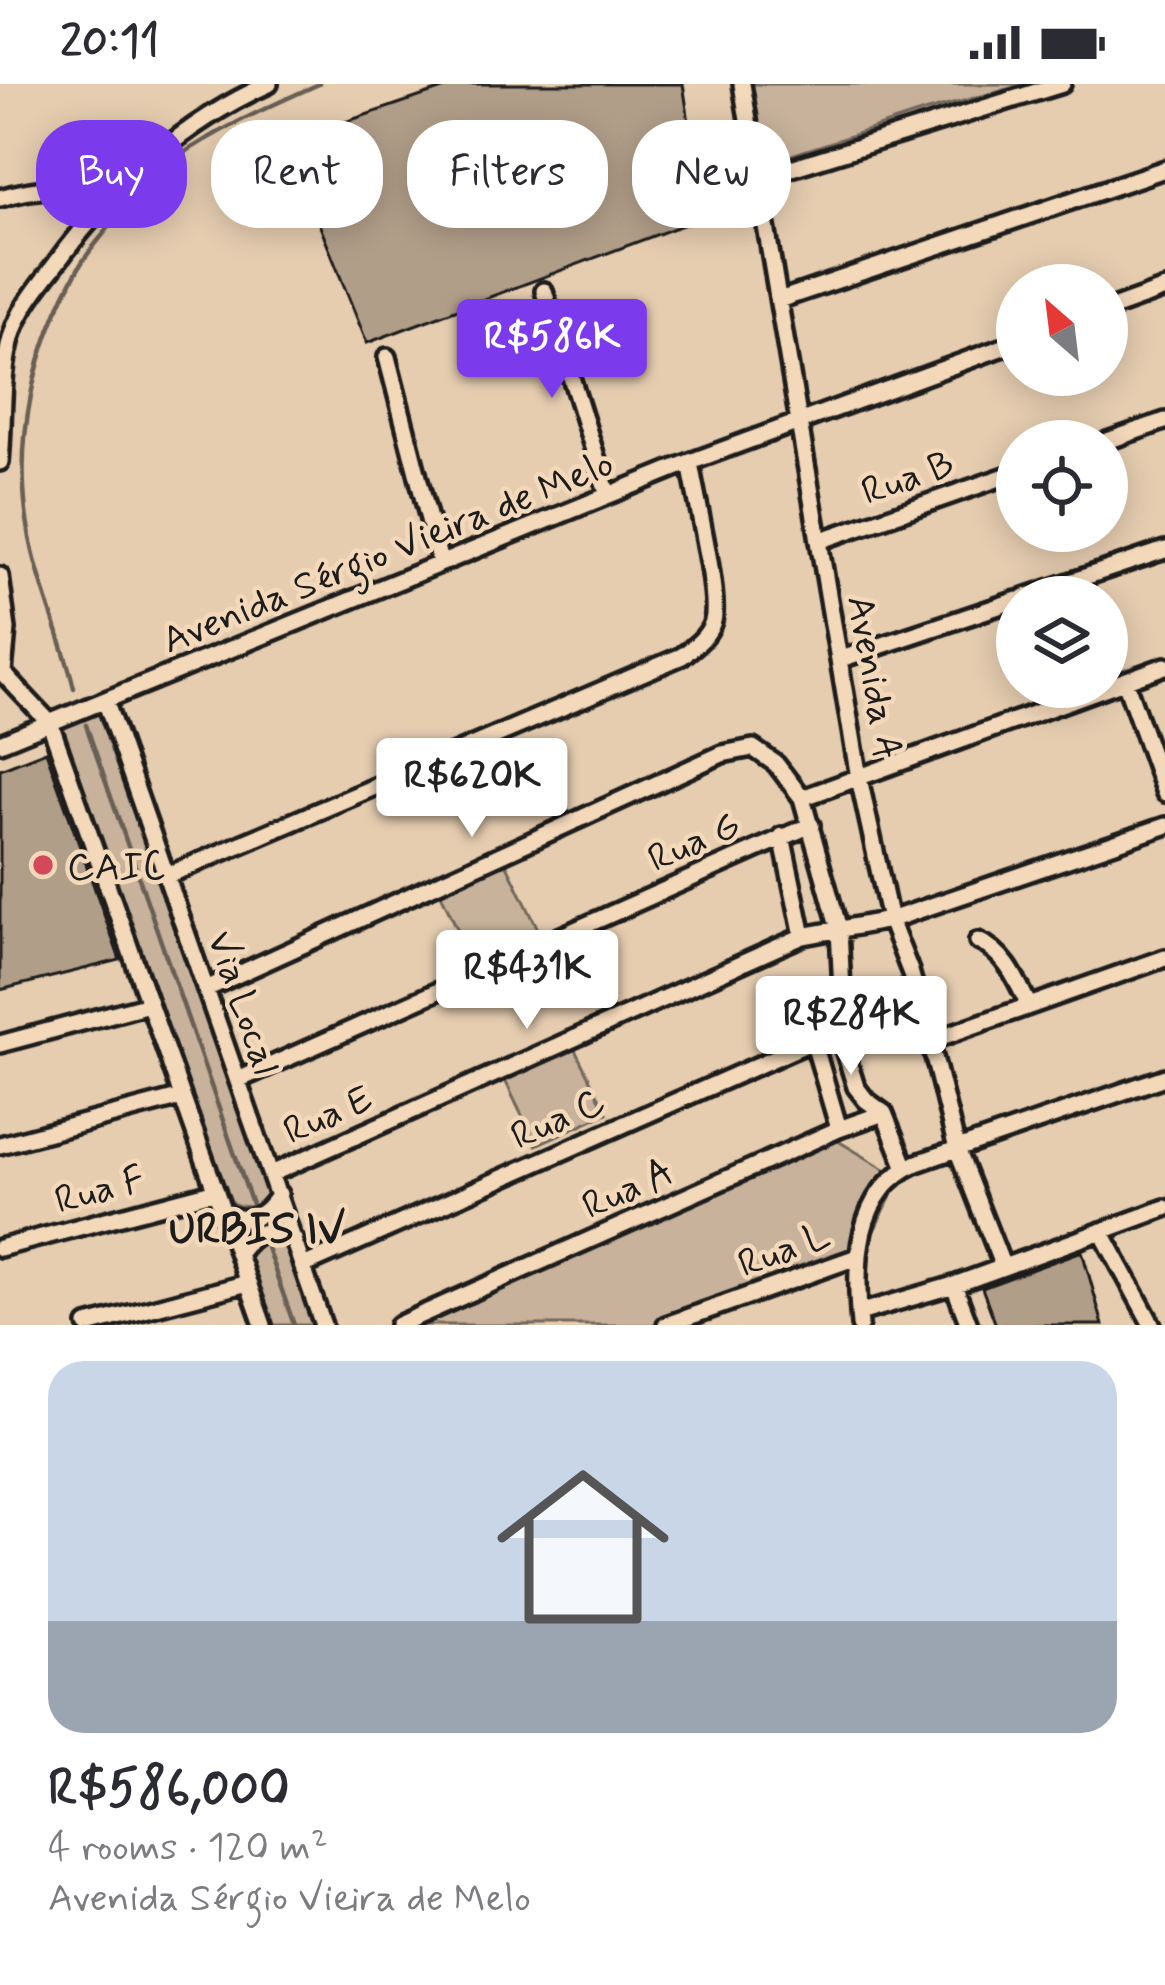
<!DOCTYPE html>
<meta charset="utf-8">
<style>
body{margin:0;font-family:Mynerve,sans-serif;background:#f7f7f7;color:#2b2b33;height:100vh;display:flex;flex-direction:column;font-size:45px;white-space:nowrap}
*{box-sizing:border-box;margin:0}
p{font-size:39px;color:#7c7c81}
.icon{flex:none;width:66px;height:66px;fill:none;stroke:currentColor;stroke-width:2;stroke-linecap:round;stroke-linejoin:round}
.map{position:relative;height:1241px;overflow:hidden}
.side{display:flex;flex-direction:column;background:#fff;flex:1}
.side>*{flex:none}
.banner{position:absolute;left:36px;top:36px;width:1095px;height:108px;display:flex;gap:24px}
.needle{width:78px;rotate:332deg}
.tools{position:absolute;left:996px;top:180px;display:grid;gap:24px}
.tools a{display:grid;place-items:center;width:132px;height:132px;border-radius:50%;background:#fff;box-shadow:0 6px 30px #0003;font-size:60px}
.price{position:absolute;translate:-50% -102px;padding:0 27px;border-radius:12px;background:#fff;color:#222;font-size:39px;line-height:78px;filter:drop-shadow(0 3px 6px #0008)}
.price::after{content:'';position:absolute;left:50%;top:72px;width:36px;height:27px;margin-left:-18px;background:inherit;clip-path:polygon(0 0,100% 0,50% 100%)}
.price.current{background:#7c3aed;color:#fff}
ul{padding:0;list-style:none}
li{display:grid;align-content:center;gap:24px;height:636px;padding:0 48px}
li span{display:grid;place-items:center;height:372px;border-radius:36px;color:#555}
li>.icon{margin-inline-start:auto}
span .icon{width:216px;height:216px;fill:#fffc;stroke-width:1}
li b{font-size:51px}
.pill{padding:0 42px;border-radius:48px;background:#fff;box-shadow:0 6px 30px #0003;font-size:42px;line-height:108px}
.pill.current{background:#7c3aed;color:#fff}
.status{display:flex;justify-content:space-between;align-items:center;height:84px;padding:0 60px;background:#fff;direction:ltr}
.status svg{height:33px;fill:currentColor}
.map>svg:first-child{display:block}
.green{fill:#c8b29b;stroke:#72675c;stroke-width:3}
.lines{fill:none;stroke-linecap:round;stroke-linejoin:round}
.stream{stroke:#685f54;stroke-width:4.5}
.building{fill:#b19e89;stroke:#1c1c1c;stroke-width:3}
.minor-casing{stroke:#1c1c1c;stroke-width:24}
.minor{stroke:#f3d8ba;stroke-width:15}
.poi-dot{fill:#d1495b;stroke:#f3d8ba;stroke-width:4.5}
.labels{text-anchor:middle;stroke-width:9;stroke-linejoin:round;paint-order:stroke}
.street-label{font-size:39px;fill:#1c1c1c;stroke:#f3d8ba}
.poi-label{font-size:39px;fill:#1c1c1c;stroke:#f3d8ba;text-anchor:start}
.neighbourhood-label{font-size:42px;font-weight:bold;fill:#1c1c1c;stroke:#f3d8ba}
</style>
<div class="status"><b>20:11</b><svg viewBox="0 0 49 12"><path d="M0 12V9h3v3zM5 12V6h3v6zM10 12V3h3v9zM15 12V0h3v12zM26 1h20v11H26zM47 4h2v5h-2z"/></svg></div>
<div class="map">
<svg width="1165" height="1241" viewBox="0 0 1165 1241">
<rect width="100%" height="100%" fill="#e6cdb0"/>
<filter id="ink" filterUnits="userSpaceOnUse"><feTurbulence type="fractalNoise" baseFrequency=".00833" numOctaves="2"/><feDisplacementMap in="SourceGraphic" scale="24" xChannelSelector="R" yChannelSelector="G"/><feConvolveMatrix kernelMatrix="1 2 1 2 8 2 1 2 1" color-interpolation-filters="sRGB"/></filter>
<g filter="url(#ink)">
<path class="green" d="M752,0H1025L924,28L764,80Z
M98,626L104,629L268,1104L265,1118C252,1123 245,1125 232,1119C168,963 117,802 63,643Z
M504,775L539,847L472,876L439,806Z
M571,958L607,1029L536,1061L502,990Z
M828,1051L900,1094L867,1161L656,1241H414Z
M269,1151L285,1155L295,1171L320,1241H269L246,1177L249,1166Z"/>
<g class="lines">
<path class="stream" d="M74,604C62,553 40,506 30,454C12,360 33,262 81,180C89,167 100,155 109,143C128,120 148,94 172,77C218,45 268,23 319,0
M86,641L254,1126
M265,1158L294,1241"/>
</g>
<path class="building" d="M457,0H683L704,133L367,259L286,58Z
M46,667L120,876L0,906V685Z
M1082,1167L1103,1241H996L982,1204Z"/>
<g class="lines">
<defs>
<path id="minor" d="M742,0L859,694L890,836L910,887L930,957L957,1065L1003,1183
M759,94L1062,0
M0,114C40,102 75,102 116,106
M544,207L608,411
M779,216L1165,85
M1107,226L1165,205
M387,273L440,478
M1107,357L1165,337
M0,378C4,337 0,290 12,251C20,224 39,202 55,181C112,103 181,39 269,0
M819,457L1017,388
M0,492L7,545L3,588
M1025,513L1165,466
M841,575L1017,516
M0,586L50,639L263,1241
M1125,597L1165,709
M105,616L323,1241
M0,659L690,378L1017,258
M802,714L1165,582
M782,752L803,852
M166,792L682,572C695,562 708,553 713,537C720,511 695,411 690,378
M978,857C1006,869 1017,897 1029,922
M206,905L722,670L753,664L776,680L802,714L839,845L842,907L838,946L856,1003L866,1016L884,1029L906,1084
M813,956L839,1045
M930,957L1165,874
M0,960L149,920
M238,996L811,741
M0,1061L182,1013
M271,1090L803,852L890,836L1165,742
M224,1129C249,1141 265,1133 279,1110
M1101,1147L1152,1241
M0,1164L216,1107
M239,1169C254,1148 270,1140 294,1155
M303,1182L838,946
M954,1201L969,1241
M859,1229L954,1201L1165,1124
M87,1241L248,1199
M398,1241L839,1045L884,1029
M666,1241L857,1173
M860,1241C855,1182 853,1107 917,1079L1165,993"/>
</defs>
<use href="#minor" class="minor-casing"/>
<use href="#minor" class="minor"/>
</g>
</g>
<circle class="poi-dot" cx="43" cy="781" r="12"/>
<g class="labels">
<g class="street-label">
<text transform="translate(907 392) rotate(-19)" y="14">Rua B</text>
<text transform="translate(387 466) rotate(-22)" y="14">Avenida Sérgio Vieira de Melo</text>
<text transform="translate(876 593) rotate(80)" y="14">Avenida A</text>
<text transform="translate(693 756) rotate(-24)" y="14">Rua G</text>
<text transform="translate(245 918) rotate(71)" y="14">Via Local</text>
<text transform="translate(327 1029) rotate(-24)" y="14">Rua E</text>
<text transform="translate(557 1033) rotate(-24)" y="14">Rua C</text>
<text transform="translate(627 1103) rotate(-24)" y="14">Rua A</text>
<text transform="translate(99 1104) rotate(-15)" y="14">Rua F</text>
<text transform="translate(783 1164) rotate(-20)" y="14">Rua L</text>
</g>
<g class="poi-label">
<text x="67" y="795">CAIC</text>
</g>
<g class="neighbourhood-label">
<text x="257" y="1159">URBIS IV</text>
</g>
</g>
</svg>
<div class="tools">
<a><svg class="needle" viewBox="-14 -14 28 28"><path d="M0-13l5 13h-10z" fill="#e53935"/><path d="M0 13l5-13h-10z" fill="#7c7c81"/></svg></a>
<a><svg class="icon" aria-label="locate" viewBox="0 0 24 24"><circle cx="12" cy="12" r="6"/><path d="M12 2v4M12 18v4M2 12h4M18 12h4"/></svg></a>
<a><svg class="icon" aria-label="layers" viewBox="0 0 24 24"><path d="M12 4l9 5-9 5-9-5zM3 14l9 5 9-5"/></svg></a>
</div>
<b class="price current" style="left:552px;top:317px">R$586K</b>
<b class="price" style="left:472px;top:756px">R$620K</b>
<b class="price" style="left:527px;top:948px">R$431K</b>
<b class="price" style="left:851px;top:994px">R$284K</b>
<div class="banner">
<a class="pill current">Buy</a>
<a class="pill">Rent</a>
<a class="pill">Filters</a>
<a class="pill">New</a>
</div>
</div>
<section class="side">
<ul>
<li><span style="background:linear-gradient(#c9d6e8 70%,#9aa5b1 0)"><svg class="icon" aria-label="home" viewBox="0 0 24 24"><path d="M3 11l9-7 9 7M6 9v11h12V9"/></svg></span><div><b>R$586,000</b><p>4 rooms · 120 m²</p><p>Avenida Sérgio Vieira de Melo</p></div></li>
</ul>
</section>
